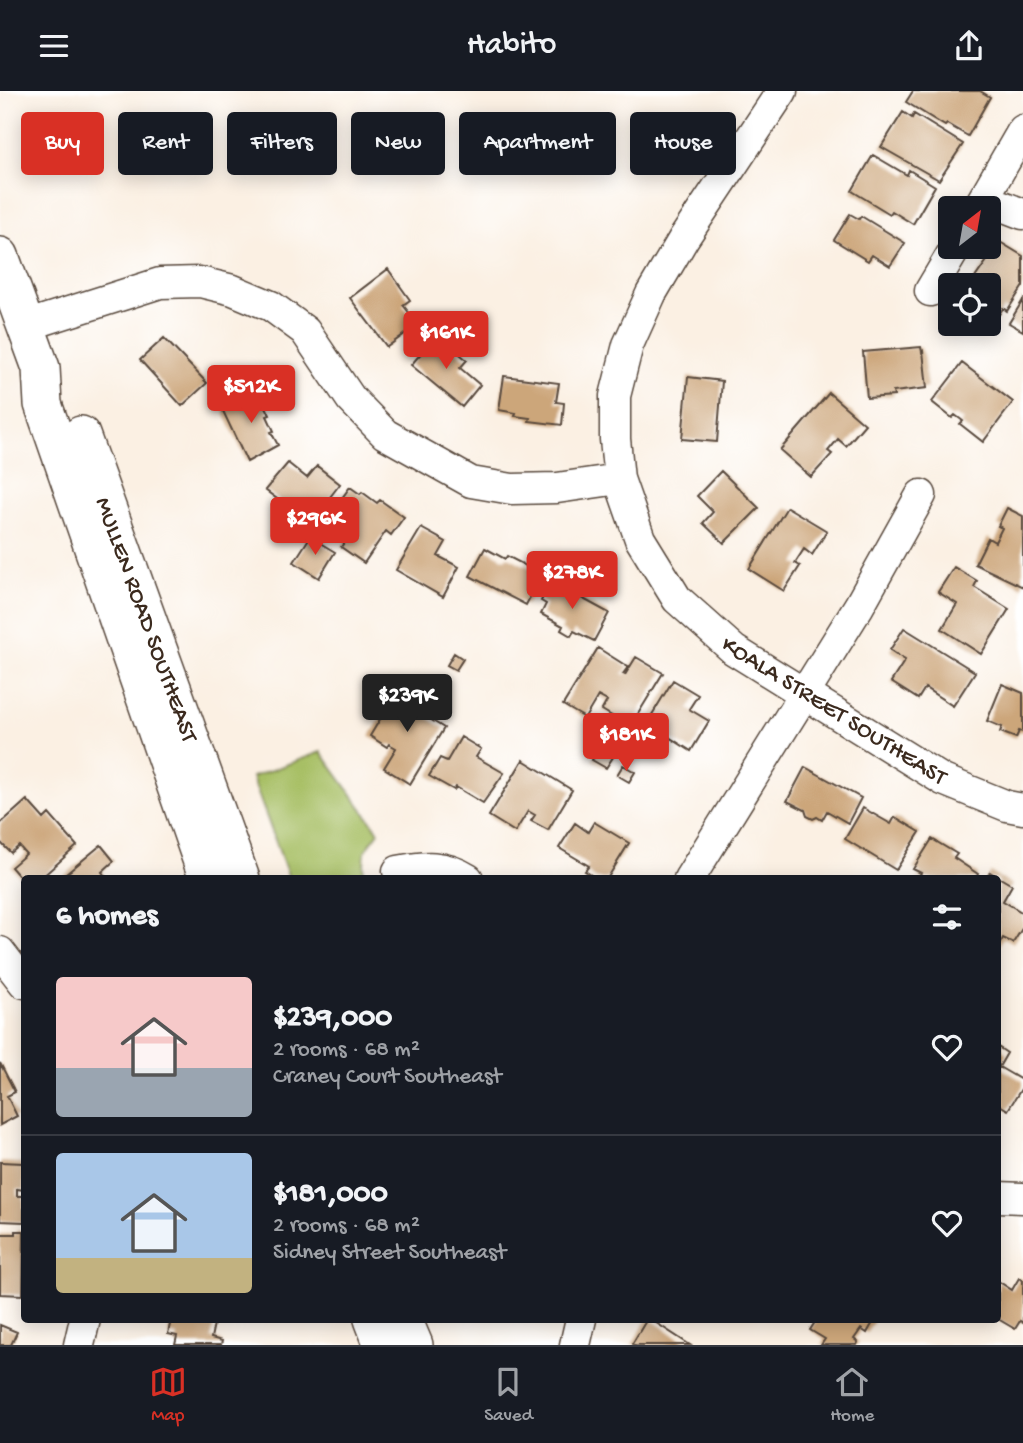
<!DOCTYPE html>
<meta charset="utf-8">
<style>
body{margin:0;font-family:"Gochi Hand",sans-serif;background:#20242c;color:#f1f3f6;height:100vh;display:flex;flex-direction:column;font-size:26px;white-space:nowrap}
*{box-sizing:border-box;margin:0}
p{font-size:23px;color:#9ea1a6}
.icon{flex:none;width:38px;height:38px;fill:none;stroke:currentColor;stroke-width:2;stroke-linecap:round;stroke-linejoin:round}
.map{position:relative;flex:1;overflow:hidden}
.details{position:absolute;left:21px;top:784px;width:980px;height:448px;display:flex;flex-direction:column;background:#171b24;border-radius:7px;box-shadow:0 4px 18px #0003}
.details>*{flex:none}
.top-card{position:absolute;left:21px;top:21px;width:982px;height:63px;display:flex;gap:14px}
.needle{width:46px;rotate:31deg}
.buttons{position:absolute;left:938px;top:105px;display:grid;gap:14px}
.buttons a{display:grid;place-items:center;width:63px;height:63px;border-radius:7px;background:#171b24;box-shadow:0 4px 18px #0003;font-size:35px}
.price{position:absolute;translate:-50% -60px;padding:0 16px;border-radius:7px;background:#d93025;color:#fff;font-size:23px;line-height:46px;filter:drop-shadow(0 2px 4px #0008)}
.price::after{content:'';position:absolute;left:50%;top:42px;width:21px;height:16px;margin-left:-10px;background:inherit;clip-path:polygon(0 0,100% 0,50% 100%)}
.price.selected{background:#222;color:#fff}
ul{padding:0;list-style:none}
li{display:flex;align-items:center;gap:21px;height:175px;padding:0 35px}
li+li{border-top:2px solid #363941}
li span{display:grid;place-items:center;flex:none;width:196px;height:140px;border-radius:7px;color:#555}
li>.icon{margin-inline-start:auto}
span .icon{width:84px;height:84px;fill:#fffc;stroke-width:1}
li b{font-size:30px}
h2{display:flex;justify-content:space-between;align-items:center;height:84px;padding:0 35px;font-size:30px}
.pill{padding:0 24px;border-radius:7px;background:#171b24;box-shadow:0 4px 18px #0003;font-size:24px;line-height:63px}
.pill.selected{background:#d93025;color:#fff}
header{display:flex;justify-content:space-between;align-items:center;height:91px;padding:0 35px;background:#171b24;font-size:32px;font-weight:600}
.tab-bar{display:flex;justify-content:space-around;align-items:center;height:98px;border-top:2px solid #363941;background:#171b24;font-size:19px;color:#9ea1a6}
.tab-bar a{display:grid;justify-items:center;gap:4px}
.tab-bar .selected{color:#d93025}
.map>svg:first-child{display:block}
.green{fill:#a7bf65;stroke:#717442;stroke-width:2}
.building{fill:#cca67a}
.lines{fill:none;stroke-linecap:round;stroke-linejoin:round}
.minor-casing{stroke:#58483c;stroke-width:33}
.tertiary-casing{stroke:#58483c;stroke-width:40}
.minor{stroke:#fff;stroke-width:30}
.tertiary{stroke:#fff;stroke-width:37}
.labels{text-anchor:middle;stroke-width:6;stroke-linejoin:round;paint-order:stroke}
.street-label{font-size:24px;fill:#3b2a1e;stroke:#fff}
</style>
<header><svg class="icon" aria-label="menu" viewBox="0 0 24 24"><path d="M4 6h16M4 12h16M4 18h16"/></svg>Habito<svg class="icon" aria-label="share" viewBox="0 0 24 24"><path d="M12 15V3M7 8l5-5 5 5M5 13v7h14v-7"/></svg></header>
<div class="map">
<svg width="1023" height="1254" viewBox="0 0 1023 1254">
<rect width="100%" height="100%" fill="#fff"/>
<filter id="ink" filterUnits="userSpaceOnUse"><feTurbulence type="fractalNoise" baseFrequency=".0143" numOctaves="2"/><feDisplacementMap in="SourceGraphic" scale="14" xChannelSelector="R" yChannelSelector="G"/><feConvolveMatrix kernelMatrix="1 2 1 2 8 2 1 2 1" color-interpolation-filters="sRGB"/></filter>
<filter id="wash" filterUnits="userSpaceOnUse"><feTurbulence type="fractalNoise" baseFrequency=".00686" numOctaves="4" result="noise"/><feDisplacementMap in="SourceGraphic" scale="28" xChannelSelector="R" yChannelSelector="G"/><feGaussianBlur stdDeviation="1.57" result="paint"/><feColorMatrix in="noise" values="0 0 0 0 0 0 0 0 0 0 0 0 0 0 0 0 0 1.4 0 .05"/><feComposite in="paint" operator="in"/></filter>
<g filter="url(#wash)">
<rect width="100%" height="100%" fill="#fbf0e3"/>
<path class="green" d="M321,661L379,741L365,760L363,787H289L252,686Z"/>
<g id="blocks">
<path class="building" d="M913,0H980L990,6L968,45L947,33L945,35L906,11Z
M903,21L912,27L914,23L963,53L939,89L881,56Z
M873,64L907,84L909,79L935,95L913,133L892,120L890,123L852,100Z
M850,123L859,128L861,125L905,152L890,175L872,164L868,170L834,149Z
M1000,151L1023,165V195L1007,220L1003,217L997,227L989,221V194H970Z
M388,178L410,209L403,214L418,233L387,256L350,207Z
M1023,209V240L1009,232Z
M437,244L467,269L460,277L480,294L462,316L411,274Z
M164,247L207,292L182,315L140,269Z
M921,256L922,261L923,260L927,297L893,301L894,305L867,307L863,261Z
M962,272L1013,311L983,351L960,333L963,330L955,324L952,327L932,311Z
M504,285L559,292L556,311L564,312L562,334L529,330L530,327L515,325L516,322L499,319Z
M688,286L722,290L717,351L682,348Z
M256,295L270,324L267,325L274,340L271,341L278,354L247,371L223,320L242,311L238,303Z
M829,302L865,333L846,355L838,348L828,360L832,363L811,386L780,359Z
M288,372L307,387L317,375L340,393L310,432L265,399Z
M721,380L759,417L724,452L703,432L713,421L697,405Z
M350,396L360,403L362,401L377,412L380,409L404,426L391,444L386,440L364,472L341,456L352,441L329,425Z
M787,416L827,440L812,464L804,458L795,472L800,475L784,500L749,478Z
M1007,417L1023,425V496L975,473L988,447L995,451L1002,437L998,435Z
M421,437L446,451L438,465L459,476L443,506L396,479Z
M310,446L335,461L319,487L294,471Z
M485,457L505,468L507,465L542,483L526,514L470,485Z
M954,476L977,490L974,496L1009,518L981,563L942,538L957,513L938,501Z
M554,486L579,499L576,504L609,522L594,550L574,540L571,545L561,539L563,535L541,523L546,513L541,510Z
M904,537L975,581L953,615L925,597L918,608L891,591L905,569L890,559Z
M598,557L628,576L623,583L625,584L636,566L663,582L630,636L602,619L607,610L598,605L585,627L563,614Z
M454,562L463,568L456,579L447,574Z
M673,589L698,604L689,618L709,630L691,660L647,632Z
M1002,593L1023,602V641L1019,640L1016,647L1000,641L1002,636L987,630Z
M400,595L427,611L420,622L444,637L410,693L384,677L396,657L389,653L387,656L370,645Z
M461,646L481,658L476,666L504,682L483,712L456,696L454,699L429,685L440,667L447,670Z
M601,654L615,663L606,677L592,669Z
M523,669L572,699L548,739L531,730L535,724L528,720L515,741L489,725Z
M623,674L635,681L629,691L617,684Z
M805,676L861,707L848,732L827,720L822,729L817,726L813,728L807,725L805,719L787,710Z
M27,709L44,728L49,723L77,755L40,788H24V791L11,776L26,763L19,755L11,762L0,751V733Z
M863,717L891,733L895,726L920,741L896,779L845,748Z
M594,731L629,752L607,788H597L585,780L589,775L559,757L575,732L588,741Z
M932,748L957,763L954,767L978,783L975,788H917L921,782L913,778Z
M101,754L114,770L102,781L107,788H60Z
M990,781L1012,794L1003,810L1023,822V836L1013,852L1003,847L998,856V788H986Z
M998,956L1007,962L999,976L1023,990V995L1008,1019L998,1013Z
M0,972L15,1001L7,1005L17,1025L0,1034Z
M0,1071L24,1072V1099L17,1098V1105H24V1131L0,1130Z
M16,1140H24L23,1204L0,1203V1143H16Z
M1019,1187L1023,1189V1232L1020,1230L1015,1238L998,1228V1190L1012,1199Z
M171,1228H215L211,1247L222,1250L221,1254H175L177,1245L168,1243Z
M647,1228H650L690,1254H634L632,1253Z
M817,1228H875L867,1242L861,1238L854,1248L858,1251L857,1254H821L825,1248L810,1239Z
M0,1234L17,1241L11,1254H0Z"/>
</g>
</g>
<g filter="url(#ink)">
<use href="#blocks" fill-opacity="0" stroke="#58483c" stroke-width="2"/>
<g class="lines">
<defs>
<path id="minor" d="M782,0L684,147L651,203L628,254L615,305V348L619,388L640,448L677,508L734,559L943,689L1007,715L1023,718
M984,108L1023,123
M978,117L1023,39
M930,200L956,156
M25,235L160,192L200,191L233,199L271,215L305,240L351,308L385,343L471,391L512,398L557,397L619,388
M398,780C425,775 444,773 468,788
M689,788L859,515L921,404
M0,861L24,892
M998,1106L1023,1107
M79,1254L85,1228
M575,1254L581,1228"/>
<path id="tertiary" d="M0,165L41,277L43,313L208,788
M81,344L241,788
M373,1228L383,1254
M403,1228L414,1254"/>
</defs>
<use href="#minor" class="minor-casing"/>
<use href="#tertiary" class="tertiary-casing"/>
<use href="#minor" class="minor"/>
<use href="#tertiary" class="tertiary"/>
</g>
</g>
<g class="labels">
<g class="street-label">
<text transform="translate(148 528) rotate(70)" y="8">MULLEN ROAD SOUTHEAST</text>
<text transform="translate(835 618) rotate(32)" y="8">KOALA STREET SOUTHEAST</text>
</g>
</g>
</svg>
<div class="buttons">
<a><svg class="needle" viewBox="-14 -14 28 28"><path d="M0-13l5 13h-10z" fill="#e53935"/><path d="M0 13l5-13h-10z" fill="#9ea1a6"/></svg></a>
<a><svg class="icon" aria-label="locate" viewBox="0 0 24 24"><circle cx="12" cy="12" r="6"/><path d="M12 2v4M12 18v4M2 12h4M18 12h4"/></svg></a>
</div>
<b class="price" style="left:446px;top:280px">$161K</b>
<b class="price" style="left:251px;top:334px">$512K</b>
<b class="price" style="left:315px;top:466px">$296K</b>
<b class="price" style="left:572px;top:520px">$278K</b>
<b class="price selected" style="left:407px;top:643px">$239K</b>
<b class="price" style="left:626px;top:682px">$181K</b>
<div class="top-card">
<a class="pill selected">Buy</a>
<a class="pill">Rent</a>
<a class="pill">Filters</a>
<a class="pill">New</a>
<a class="pill">Apartment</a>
<a class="pill">House</a>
</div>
<section class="details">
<h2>6 homes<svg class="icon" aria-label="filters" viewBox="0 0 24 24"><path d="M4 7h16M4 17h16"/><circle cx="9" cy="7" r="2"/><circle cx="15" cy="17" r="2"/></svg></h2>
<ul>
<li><span style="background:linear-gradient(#f6c9c9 65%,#9aa5b1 0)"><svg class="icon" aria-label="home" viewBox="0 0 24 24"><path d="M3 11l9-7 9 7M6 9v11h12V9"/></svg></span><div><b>$239,000</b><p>2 rooms · 68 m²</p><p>Craney Court Southeast</p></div><svg class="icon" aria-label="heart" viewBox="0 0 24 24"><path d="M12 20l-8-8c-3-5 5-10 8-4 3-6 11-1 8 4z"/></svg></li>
<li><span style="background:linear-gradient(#a9c7e8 75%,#c2b280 0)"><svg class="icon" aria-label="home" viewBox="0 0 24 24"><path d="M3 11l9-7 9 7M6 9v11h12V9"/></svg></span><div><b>$181,000</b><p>2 rooms · 68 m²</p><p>Sidney Street Southeast</p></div><svg class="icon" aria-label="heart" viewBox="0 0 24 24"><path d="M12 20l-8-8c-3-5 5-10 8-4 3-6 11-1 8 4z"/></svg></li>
</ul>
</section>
</div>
<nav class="tab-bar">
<a class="selected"><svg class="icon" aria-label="map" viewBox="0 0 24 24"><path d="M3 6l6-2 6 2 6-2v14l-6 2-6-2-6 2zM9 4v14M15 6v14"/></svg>Map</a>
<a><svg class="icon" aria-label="saved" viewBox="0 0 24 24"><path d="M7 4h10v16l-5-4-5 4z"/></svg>Saved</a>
<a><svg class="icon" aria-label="home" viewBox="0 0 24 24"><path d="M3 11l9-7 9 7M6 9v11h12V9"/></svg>Home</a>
</nav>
